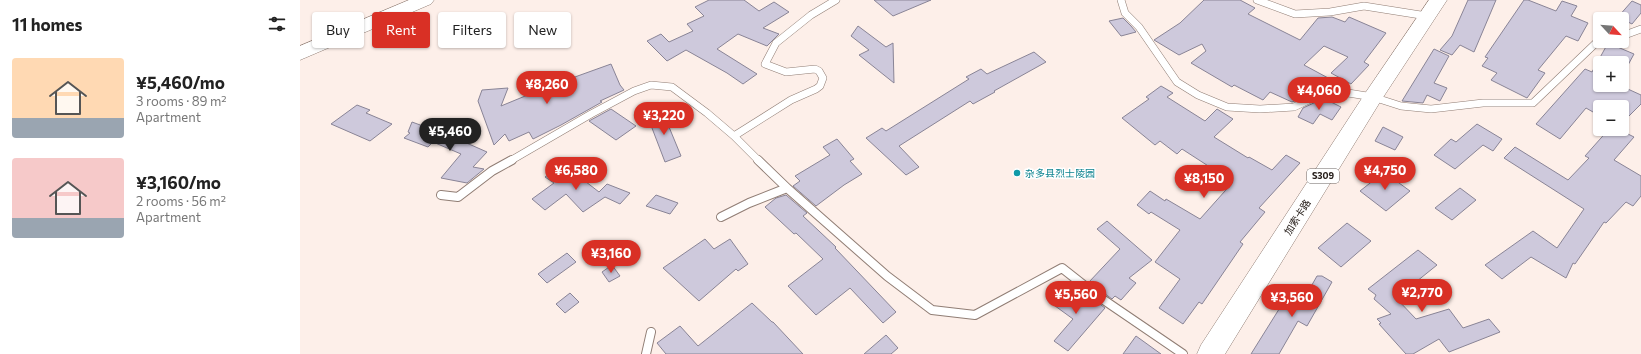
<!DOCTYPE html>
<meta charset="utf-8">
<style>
body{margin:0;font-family:Commissioner,"Noto Sans SC",sans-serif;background:#f6f6f6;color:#222;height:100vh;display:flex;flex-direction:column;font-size:15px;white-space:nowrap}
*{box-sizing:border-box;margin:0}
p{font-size:13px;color:#767676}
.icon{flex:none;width:22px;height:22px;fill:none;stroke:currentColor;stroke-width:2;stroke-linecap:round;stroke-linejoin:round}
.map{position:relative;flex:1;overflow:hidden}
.drawer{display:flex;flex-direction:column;background:#fff;width:300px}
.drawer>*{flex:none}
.top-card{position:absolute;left:12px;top:12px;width:380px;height:36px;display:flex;gap:8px}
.needle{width:26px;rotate:116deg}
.buttons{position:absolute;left:1293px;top:12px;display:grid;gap:8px}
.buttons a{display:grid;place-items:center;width:36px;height:36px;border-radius:4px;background:#fff;box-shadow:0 1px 3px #0004;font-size:20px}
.price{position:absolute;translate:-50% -34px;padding:0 9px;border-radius:14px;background:#d93025;color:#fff;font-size:13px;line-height:26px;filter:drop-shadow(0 1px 2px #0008)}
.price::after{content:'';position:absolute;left:50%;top:24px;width:12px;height:9px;margin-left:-6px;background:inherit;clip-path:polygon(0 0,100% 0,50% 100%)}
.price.active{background:#222;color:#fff}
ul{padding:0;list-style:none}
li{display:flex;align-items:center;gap:12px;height:100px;padding:0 12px}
li span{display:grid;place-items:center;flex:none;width:112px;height:80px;border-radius:4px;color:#555}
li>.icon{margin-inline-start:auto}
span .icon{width:48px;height:48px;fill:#fffc;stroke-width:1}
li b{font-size:17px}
h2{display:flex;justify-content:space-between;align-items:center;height:48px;padding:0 12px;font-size:17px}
.tag{padding:0 14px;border-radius:4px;background:#fff;box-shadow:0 1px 3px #0004;font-size:14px;line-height:36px}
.tag.active{background:#d93025;color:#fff}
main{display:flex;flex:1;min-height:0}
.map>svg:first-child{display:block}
.building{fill:#cec9dc;stroke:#898496}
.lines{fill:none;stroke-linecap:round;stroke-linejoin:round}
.lane-far1-casing{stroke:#907d74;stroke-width:8}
.lane-casing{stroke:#907d74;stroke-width:10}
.secondary-casing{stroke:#907d74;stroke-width:1}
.primary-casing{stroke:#907d74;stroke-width:1}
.lane-far1{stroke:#fff;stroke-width:7}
.lane{stroke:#fff;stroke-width:8}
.secondary{fill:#fff;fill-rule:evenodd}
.primary{fill:#fff;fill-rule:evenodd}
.culture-dot{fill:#0f9aa8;stroke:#fff;stroke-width:1.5}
.labels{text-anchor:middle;stroke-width:3;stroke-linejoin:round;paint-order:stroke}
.shield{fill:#fff;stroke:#686360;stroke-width:1}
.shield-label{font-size:9px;font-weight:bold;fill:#28201c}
.culture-label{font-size:10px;fill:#0d838f;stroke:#fff;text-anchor:start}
.street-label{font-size:10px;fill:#28201c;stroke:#fff}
</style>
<main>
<section class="drawer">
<h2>11 homes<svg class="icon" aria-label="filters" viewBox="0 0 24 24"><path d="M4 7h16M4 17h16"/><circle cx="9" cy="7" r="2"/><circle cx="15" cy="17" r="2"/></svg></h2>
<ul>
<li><span style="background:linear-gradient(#ffd9b3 75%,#9aa5b1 0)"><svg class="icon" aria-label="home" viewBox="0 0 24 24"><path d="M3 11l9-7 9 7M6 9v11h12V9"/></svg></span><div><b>¥5,460/mo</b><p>3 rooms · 89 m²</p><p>Apartment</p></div></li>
<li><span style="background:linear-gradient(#f6c9c9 75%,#9aa5b1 0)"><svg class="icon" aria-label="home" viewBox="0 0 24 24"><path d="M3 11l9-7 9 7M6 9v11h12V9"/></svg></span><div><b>¥3,160/mo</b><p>2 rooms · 56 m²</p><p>Apartment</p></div></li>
</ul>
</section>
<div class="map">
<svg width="1341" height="354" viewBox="0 0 1341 354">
<rect width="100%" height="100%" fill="#fdefe9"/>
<path class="building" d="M409,0H444L459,11L474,2L489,12L463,28L479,34L467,46L438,34L417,49L457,74L443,84L427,73L386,50L367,61L347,41L361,34L369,42L393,31L387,24L404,16L395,7Z
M574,0H631L593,16Z
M904,0H940L955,8L948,14L1000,40L1018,18L1032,17L1045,22L1049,17L1086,33L1064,62L1069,65L1051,84L1031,73L1048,57L1024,46L1004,65L1030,79L1018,91L992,102L970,92L963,100L934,85L932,87L891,63L906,51L902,44L879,55L854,40L880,23Z
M1168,0H1196L1174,52L1160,45L1152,55L1140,50L1152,36Z
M1224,0H1228L1256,11L1262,1L1277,6L1271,16L1288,23L1278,41L1266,36L1238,70L1245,73L1227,98L1191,80L1197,73L1182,66L1188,58L1185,57Z
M1332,1L1341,5V13L1332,24L1318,17Z
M823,18L831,26L836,32L821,36L809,21Z
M558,26L586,47L593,43L594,83L559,55L569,50L551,36Z
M1308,43L1334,54L1322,76V63H1300V85H1319L1341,95V104L1322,123V107H1300V116L1286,108L1260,139L1236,124L1285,69L1292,72Z
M1134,49L1149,56L1134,83L1147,88L1140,101L1127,95L1123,103L1102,101Z
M734,52L746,62L694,91L695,92L673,104L670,101L599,146L619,167L606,175L566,138L582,128L586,131L669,79L666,77L681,69L687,74Z
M311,64L320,85L324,90L300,101L302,102L261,125L233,139L229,132L209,141L205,134L194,145L178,101L182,90L208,88L201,106L247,87Z
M861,86L873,93L867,97L905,121L917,109L933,119L914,137L948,158L949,157L972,170L986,155L1000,163L959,208L965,212L940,242L943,244L902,304L899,302L883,324L859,308L880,279L855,262L880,230L851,212L849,214L837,205L850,191L865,201L866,199L900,219L933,182L882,149L877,154L860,141L855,145L822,118L849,99L846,97Z
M1027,100L1041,107L1032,120L1020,114L1013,124L998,117L1003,108L1018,101Z
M57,105L70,110L66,113L92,124L70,141L31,124Z
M311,109L336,126L316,140L289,121Z
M362,110L381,156L365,162L347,115Z
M112,122L153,137L187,152L173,167L184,169L167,183L141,178L161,154L133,142L128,147L104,138L110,133L108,132Z
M1177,124L1202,139L1193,151L1183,145L1155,169L1134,155L1151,139L1156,142Z
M1083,127L1103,137L1095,150L1075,141Z
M1309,129H1318L1334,137L1314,160L1341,176V196L1333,206L1326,202L1306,223L1304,222L1275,264L1273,263L1266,278L1231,257L1202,279L1185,265L1233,231L1257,248L1284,209L1204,158L1215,147L1268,180L1289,158L1285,156Z
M537,139L554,159L550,161L562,174L544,185L516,206L493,186L500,181L495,176L530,155L523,147Z
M263,164L299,192L307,184L330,193L320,204L305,197L283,212L266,194L245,210L232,199L254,183L245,177Z
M1084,172L1110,191L1086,211L1060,191Z
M1160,188L1176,200L1152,220L1135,208Z
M356,195L378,203L370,214L346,206Z
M486,195L507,213L503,216L536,247L535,248L596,312L583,323L550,288L516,315L488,286L523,259L496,233L494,234L465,207L476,198Z
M807,221L852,260L829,278L836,283L821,300L815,296L812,299L789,282L820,249L797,229Z
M1047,223L1071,241L1041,267L1018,248Z
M405,239L414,249L430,239L448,264L438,271L436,269L399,301L363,268Z
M1118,250L1137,265L1096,298L1116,319L1149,309L1163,328L1189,319L1200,332L1149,352L1139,339L1113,354H1106L1079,324L1081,323L1077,319L1091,314L1074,299L1076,295L1068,289Z
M267,253L276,262L247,283L238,274Z
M312,265L320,276L309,282L302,272Z
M1017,276H1022L1032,282L1007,326L998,321L979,354H951L986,298L1000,306Z
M766,287L777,295L781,290L805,308L768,351L754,341L773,319L751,303Z
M270,293L279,302L265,313L256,304Z
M452,303L472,322H473L503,354H366L357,343L380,326L398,346Z
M586,335L598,348L591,354H564Z
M836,336L861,354H823Z"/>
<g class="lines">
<defs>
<path id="lane-far1" d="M821,0L825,13L839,27L877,82L898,95L927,107L960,109L994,107L1017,96L1042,92L1073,97L1101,106L1131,109L1183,103H1233L1297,42L1300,41
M957,0L995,14L1030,12L1064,6L1127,16
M1322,36L1341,29
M210,161L291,114L334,91L351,85L372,87L407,113L434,136
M459,161L434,136L491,100L516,89L520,86L523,78L519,71L515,69L486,72L465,64L476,43L511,15L536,0"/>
<path id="lane" d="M458,160L487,188
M141,195L158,197L192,171L212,160
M421,217L449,203L487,188L587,276L632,310L675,315L762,268L795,294L883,354
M346,354L351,332"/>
<path id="secondary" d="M109,0H134L131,4L0,60V46Z"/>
<path id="primary" d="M1129,0H1147L1080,102L925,354H897L901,345L1066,92Z"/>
</defs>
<use href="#lane-far1" class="lane-far1-casing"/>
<use href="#lane" class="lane-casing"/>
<use href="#secondary" class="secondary-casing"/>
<use href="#primary" class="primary-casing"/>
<use href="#lane-far1" class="lane-far1"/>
<use href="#lane" class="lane"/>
<use href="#secondary" class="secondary"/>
<use href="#primary" class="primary"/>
</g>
<circle class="culture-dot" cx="717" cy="173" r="4"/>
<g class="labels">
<rect class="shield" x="1007" y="169" width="32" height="14" rx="3"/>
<g class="shield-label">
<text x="1023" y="179">S309</text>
</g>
<g class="culture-label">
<text x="725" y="177">杂多县烈士陵园</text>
</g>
<g class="street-label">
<text transform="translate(997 217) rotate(-58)" y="4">加索卡路</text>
</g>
</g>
</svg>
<div class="buttons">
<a><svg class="needle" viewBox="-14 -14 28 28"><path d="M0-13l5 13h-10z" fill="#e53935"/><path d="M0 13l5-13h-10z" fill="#767676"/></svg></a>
<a>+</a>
<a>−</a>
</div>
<b class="price" style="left:247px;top:105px">¥8,260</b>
<b class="price" style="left:1019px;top:111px">¥4,060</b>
<b class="price" style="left:364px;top:136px">¥3,220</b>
<b class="price active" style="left:150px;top:152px">¥5,460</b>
<b class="price" style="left:276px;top:191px">¥6,580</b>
<b class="price" style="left:1085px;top:191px">¥4,750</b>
<b class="price" style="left:904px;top:199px">¥8,150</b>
<b class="price" style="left:311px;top:274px">¥3,160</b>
<b class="price" style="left:1122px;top:313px">¥2,770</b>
<b class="price" style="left:776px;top:315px">¥5,560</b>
<b class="price" style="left:992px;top:318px">¥3,560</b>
<div class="top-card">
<a class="tag">Buy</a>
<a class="tag active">Rent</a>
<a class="tag">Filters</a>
<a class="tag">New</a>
</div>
</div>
</main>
